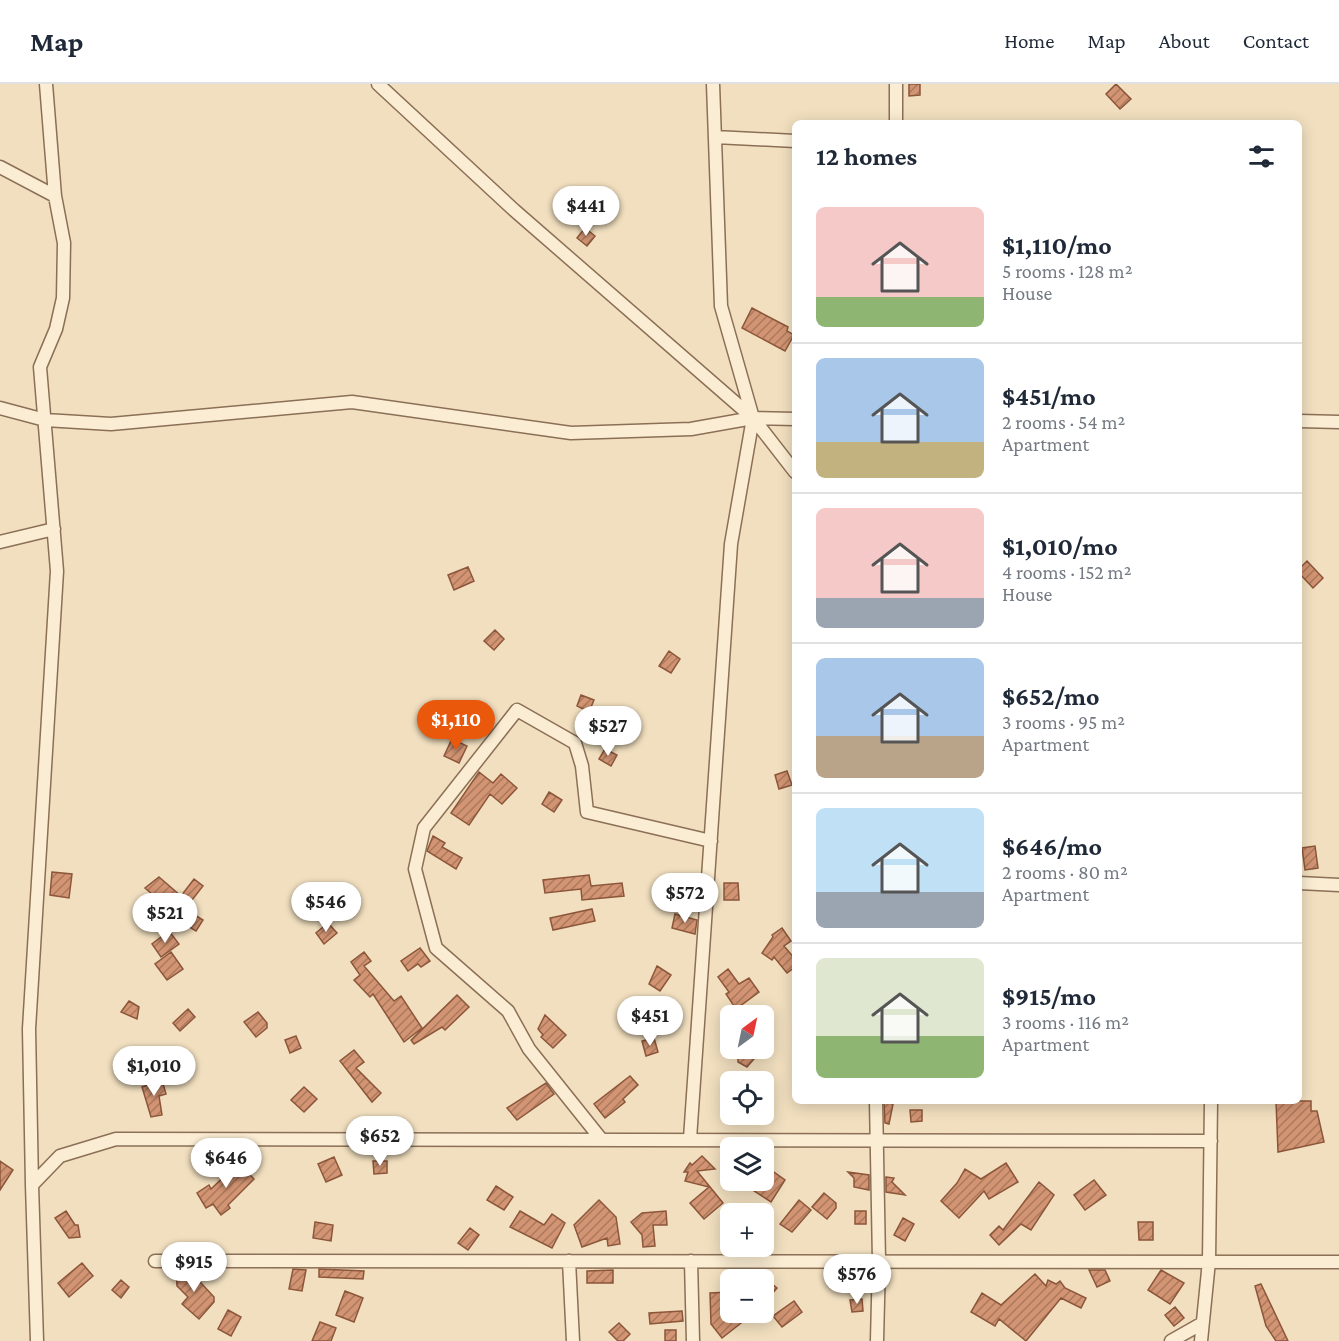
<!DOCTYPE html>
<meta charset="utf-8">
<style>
body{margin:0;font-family:"Crimson Pro",serif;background:#f6f6f7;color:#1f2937;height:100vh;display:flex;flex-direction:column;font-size:22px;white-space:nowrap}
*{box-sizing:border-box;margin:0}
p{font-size:20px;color:#747a83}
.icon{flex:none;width:33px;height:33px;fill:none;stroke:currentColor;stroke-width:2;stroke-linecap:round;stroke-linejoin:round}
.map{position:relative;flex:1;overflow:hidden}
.sheet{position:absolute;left:792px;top:36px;width:510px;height:984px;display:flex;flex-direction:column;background:#fff;border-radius:9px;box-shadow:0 3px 15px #0003}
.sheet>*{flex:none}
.needle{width:39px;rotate:33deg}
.tools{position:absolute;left:720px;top:921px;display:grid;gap:12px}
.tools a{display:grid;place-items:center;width:54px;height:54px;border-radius:9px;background:#fff;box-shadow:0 3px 15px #0003;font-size:30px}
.price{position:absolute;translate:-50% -51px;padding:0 14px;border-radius:21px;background:#fff;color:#222;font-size:20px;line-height:39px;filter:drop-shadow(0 2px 3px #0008)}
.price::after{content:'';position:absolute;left:50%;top:36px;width:18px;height:14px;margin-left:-9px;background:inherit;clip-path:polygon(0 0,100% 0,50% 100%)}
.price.active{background:#ea580c;color:#fff}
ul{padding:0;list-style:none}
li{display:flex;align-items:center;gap:18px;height:150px;padding:0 24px}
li+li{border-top:2px solid #e0e1e3}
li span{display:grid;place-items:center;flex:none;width:168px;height:120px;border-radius:9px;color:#555}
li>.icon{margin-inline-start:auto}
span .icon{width:72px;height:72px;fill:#fffc;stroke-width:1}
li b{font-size:26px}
h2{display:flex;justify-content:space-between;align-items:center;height:72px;padding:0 24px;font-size:26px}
header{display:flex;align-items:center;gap:36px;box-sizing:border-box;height:84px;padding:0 30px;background:#fff;border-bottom:2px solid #e0e1e3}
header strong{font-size:28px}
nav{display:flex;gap:33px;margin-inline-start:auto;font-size:21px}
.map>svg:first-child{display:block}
.building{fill:url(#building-hatch);stroke:#8c563a;stroke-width:1.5}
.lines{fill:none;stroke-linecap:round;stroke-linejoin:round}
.minor-casing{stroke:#8b6f56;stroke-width:15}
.minor{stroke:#fbedd3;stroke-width:12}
</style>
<header>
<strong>Map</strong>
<nav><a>Home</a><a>Map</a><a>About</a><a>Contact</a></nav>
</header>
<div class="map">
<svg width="1339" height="1257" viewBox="0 0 1339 1257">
<defs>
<pattern id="building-hatch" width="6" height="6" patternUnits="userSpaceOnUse" patternTransform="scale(1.5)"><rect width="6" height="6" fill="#d29472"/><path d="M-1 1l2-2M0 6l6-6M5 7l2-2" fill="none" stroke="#ab795d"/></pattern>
</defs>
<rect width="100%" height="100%" fill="#f1dfbf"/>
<path class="building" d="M909,0H920V11L909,12Z
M1116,0L1131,15L1120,25L1106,10Z
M585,144L595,152L587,162L577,154Z
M752,224L788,243L787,247L794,251L785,267L742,244Z
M1307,477L1323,494L1313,504L1299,489V485Z
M468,483L474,497L454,506L448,491Z
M495,546L504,555L494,566L484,557Z
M669,567L680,575L671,589L659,582Z
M581,611L594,616L589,628L577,622Z
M439,628L451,636L443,648L432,641Z
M452,655L467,662L459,679L444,672Z
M605,665L617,671L611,682L599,675Z
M787,687L792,701L779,705L775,691Z
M479,688L493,699L501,690L517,704L502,720L490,710L469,741L451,729Z
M549,708L562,716L554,728L542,720Z
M433,752L445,759L442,763L462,774L456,785L427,767Z
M1315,762L1318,784L1305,786L1302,764Z
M52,788L72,790L69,814L50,811Z
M589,791L591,802L622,799L624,812L582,816L581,805L545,809L543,796Z
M159,793L181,812L194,795L203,802L185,825L203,836L196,847L181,838L183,837L145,804Z
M724,799H738L739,816H724Z
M592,825L595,837L553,846L550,834Z
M675,830L697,836L695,850L672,844Z
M328,839L337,849L324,860L316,849Z
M782,844L791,857L784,862L795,875V883L787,889L774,873L772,876L762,869L773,853L772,851Z
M169,847L179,860L161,873L152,860Z
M420,864L430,877L421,883L418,880L408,887L401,877Z
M171,868L183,885L167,896L155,880Z
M364,868L371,877L364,882L394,917L401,912L422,944L404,958L373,910L370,913L354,896L360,891L351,878Z
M657,882L671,891L660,907L649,900Z
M728,885L739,900L749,894L759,908L736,925L726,910L729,908L718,893Z
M457,911L469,923L445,946L442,943L414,960L411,956Z
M639,913L646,923L636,930L629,921Z
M129,917L139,923L137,935L121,928Z
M188,925L195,933L180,947L173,939Z
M258,928L267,939V944L256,953L244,938Z
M545,931L566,951L553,964L541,953L543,951L538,945Z
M296,952L301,964L290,969L285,956Z
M654,954L658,968L646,972L642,957Z
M738,964L749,968L754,975L747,983L738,978Z
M354,966L364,978L356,984L381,1009L372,1018L340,977Z
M630,992L638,1001L623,1015L625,1018L605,1034L594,1020Z
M162,996L166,1010L159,1012L162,1031L151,1033L142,1003Z
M546,999L554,1010L517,1036L507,1024Z
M304,1003L317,1015L304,1028L291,1016Z
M1276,1017H1311V1027H1317L1324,1058L1278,1068Z
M884,1018L893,1020L889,1040L885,1039Z
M910,1026H922V1037L911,1038Z
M702,1072L715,1085L697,1087L723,1119L704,1135L690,1119L709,1103L685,1097L688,1088H684L690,1079L692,1081Z
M334,1073L342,1091L326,1098L318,1080Z
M0,1077L13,1086L0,1106Z
M373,1077H387V1089L374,1090Z
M238,1079L254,1095L228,1121L230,1124L221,1131L213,1120L206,1124L197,1109L209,1101L211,1105Z
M1006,1079L1018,1098L989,1115L984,1107L959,1134L941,1117L957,1099L965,1085L981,1095Z
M764,1081L785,1096L771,1118L737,1096H764Z
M848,1088L869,1091V1106L854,1103V1094Z
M886,1093L894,1094L892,1098L905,1111L886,1108Z
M1094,1096L1106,1111L1085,1126L1074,1111Z
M1039,1098L1054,1111L1031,1146L1021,1140L999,1161L990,1151L999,1142L1003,1146Z
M496,1102L513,1113L504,1126L487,1116Z
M824,1109L836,1119V1124L827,1135L812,1123Z
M599,1116L616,1133L620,1160L608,1162L607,1154L582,1163L574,1141Z
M799,1116L811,1126L792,1148L780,1140Z
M66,1127L75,1141H78L80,1153L69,1154L55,1134Z
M520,1127L544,1141L552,1130L565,1139L552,1164L510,1143Z
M666,1127L667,1141H653L655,1162L643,1163L642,1151L631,1138L642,1129Z
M855,1127H866V1140H855Z
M903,1134L914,1140L905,1157L894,1151Z
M315,1138L333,1141L331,1157L313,1154Z
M1138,1138H1153V1156H1139Z
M470,1144L479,1151L468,1166L458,1159Z
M82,1179L93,1192L69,1213L58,1199Z
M176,1185H188L214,1213V1218L199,1235L182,1220L188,1213L177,1202Z
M293,1185L306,1186L302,1207L289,1205Z
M319,1185L364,1187L363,1195L319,1193Z
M613,1186V1199H587V1187Z
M1089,1186H1105L1110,1197L1097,1203Z
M1161,1186L1184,1199L1170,1220L1148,1206Z
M1035,1190L1046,1202L1048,1196L1056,1200L1060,1197L1065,1204L1086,1214L1081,1224L1061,1214L1026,1257L999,1235L995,1242L971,1228L982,1209L1001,1221Z
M764,1193L777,1204L764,1219Z
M121,1196L129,1203L121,1214L112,1206Z
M1261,1200L1288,1257H1276L1266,1242L1255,1202Z
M345,1207L363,1214L354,1238L336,1231Z
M729,1208L730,1228H755L722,1254L711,1240L710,1209Z
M862,1215L863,1227L852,1228L850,1216Z
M794,1217L802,1228L782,1243L773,1232Z
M1175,1223L1184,1234L1174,1242L1165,1231Z
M228,1226L241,1233L231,1252L218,1245Z
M682,1227L683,1237L650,1240L649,1229Z
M320,1238L336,1244L331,1257H312Z
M619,1239L630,1250L623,1257H618L609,1248Z
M665,1246H676V1257H665Z"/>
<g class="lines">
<defs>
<path id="minor" d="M378,0L514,126L753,334L795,388
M896,0V39
M715,53L795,57
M0,83L55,112L46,0
M0,324L45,336L111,340L352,318L571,349L691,345L753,334L795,335
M1299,337L1339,338
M0,458L54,445
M1299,799L1339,801
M876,1017L879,1177L877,1257
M601,1055L529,965L508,927L436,864L415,785L424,744L517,626L575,659L582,682L587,728L711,757
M690,1055L731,460L753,334L721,222L713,0
M32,1101L29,945L57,487L40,283L56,245L63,214L64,159L55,112
M155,1177L1339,1178
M569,1177L573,1257
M691,1177L693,1257
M37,1257L32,1101L60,1072L116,1055L1211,1057
M1171,1257L1201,1240
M1201,1257L1209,1177L1211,1017"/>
</defs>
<use href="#minor" class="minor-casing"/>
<use href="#minor" class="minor"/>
</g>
</svg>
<div class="tools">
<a><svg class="needle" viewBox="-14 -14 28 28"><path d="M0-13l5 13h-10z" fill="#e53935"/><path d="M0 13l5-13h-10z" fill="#747a83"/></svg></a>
<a><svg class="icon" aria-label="locate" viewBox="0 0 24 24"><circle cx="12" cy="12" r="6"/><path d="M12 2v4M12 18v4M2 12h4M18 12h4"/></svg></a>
<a><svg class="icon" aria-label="layers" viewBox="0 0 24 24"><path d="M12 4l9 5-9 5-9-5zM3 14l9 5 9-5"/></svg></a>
<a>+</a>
<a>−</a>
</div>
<b class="price" style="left:586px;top:153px">$441</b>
<b class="price active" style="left:456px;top:667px">$1,110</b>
<b class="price" style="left:608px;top:673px">$527</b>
<b class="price" style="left:685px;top:840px">$572</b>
<b class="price" style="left:326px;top:849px">$546</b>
<b class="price" style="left:165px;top:860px">$521</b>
<b class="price" style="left:650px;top:963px">$451</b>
<b class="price" style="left:154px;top:1013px">$1,010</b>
<b class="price" style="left:380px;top:1083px">$652</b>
<b class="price" style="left:226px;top:1105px">$646</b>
<b class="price" style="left:194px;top:1209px">$915</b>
<b class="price" style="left:857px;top:1221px">$576</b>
<section class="sheet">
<h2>12 homes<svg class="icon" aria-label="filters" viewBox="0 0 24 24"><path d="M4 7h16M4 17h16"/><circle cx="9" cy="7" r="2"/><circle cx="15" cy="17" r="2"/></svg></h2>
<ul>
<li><span style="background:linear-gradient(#f6c9c9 75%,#8fb573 0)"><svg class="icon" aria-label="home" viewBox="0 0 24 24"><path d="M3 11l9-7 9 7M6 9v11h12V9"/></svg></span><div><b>$1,110/mo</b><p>5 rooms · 128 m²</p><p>House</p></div></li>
<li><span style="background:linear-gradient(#a9c7e8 70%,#c2b280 0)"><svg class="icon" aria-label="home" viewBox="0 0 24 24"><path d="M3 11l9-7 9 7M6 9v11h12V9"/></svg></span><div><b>$451/mo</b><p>2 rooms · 54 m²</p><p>Apartment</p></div></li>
<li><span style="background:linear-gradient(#f6c9c9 75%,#9aa5b1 0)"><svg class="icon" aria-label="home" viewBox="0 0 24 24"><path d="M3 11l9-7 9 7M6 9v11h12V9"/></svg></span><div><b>$1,010/mo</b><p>4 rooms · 152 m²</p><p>House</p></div></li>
<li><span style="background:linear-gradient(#a9c7e8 65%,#b9a48a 0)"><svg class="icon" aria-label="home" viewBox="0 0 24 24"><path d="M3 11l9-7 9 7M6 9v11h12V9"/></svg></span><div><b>$652/mo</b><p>3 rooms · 95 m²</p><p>Apartment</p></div></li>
<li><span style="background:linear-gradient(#bfe0f5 70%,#9aa5b1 0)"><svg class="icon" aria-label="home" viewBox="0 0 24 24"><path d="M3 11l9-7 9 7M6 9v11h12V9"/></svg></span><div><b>$646/mo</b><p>2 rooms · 80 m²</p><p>Apartment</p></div></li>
<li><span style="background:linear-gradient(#dfe7d0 65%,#8fb573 0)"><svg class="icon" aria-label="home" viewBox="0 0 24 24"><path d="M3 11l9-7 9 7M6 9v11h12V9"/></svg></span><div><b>$915/mo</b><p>3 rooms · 116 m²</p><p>Apartment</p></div></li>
</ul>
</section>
</div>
